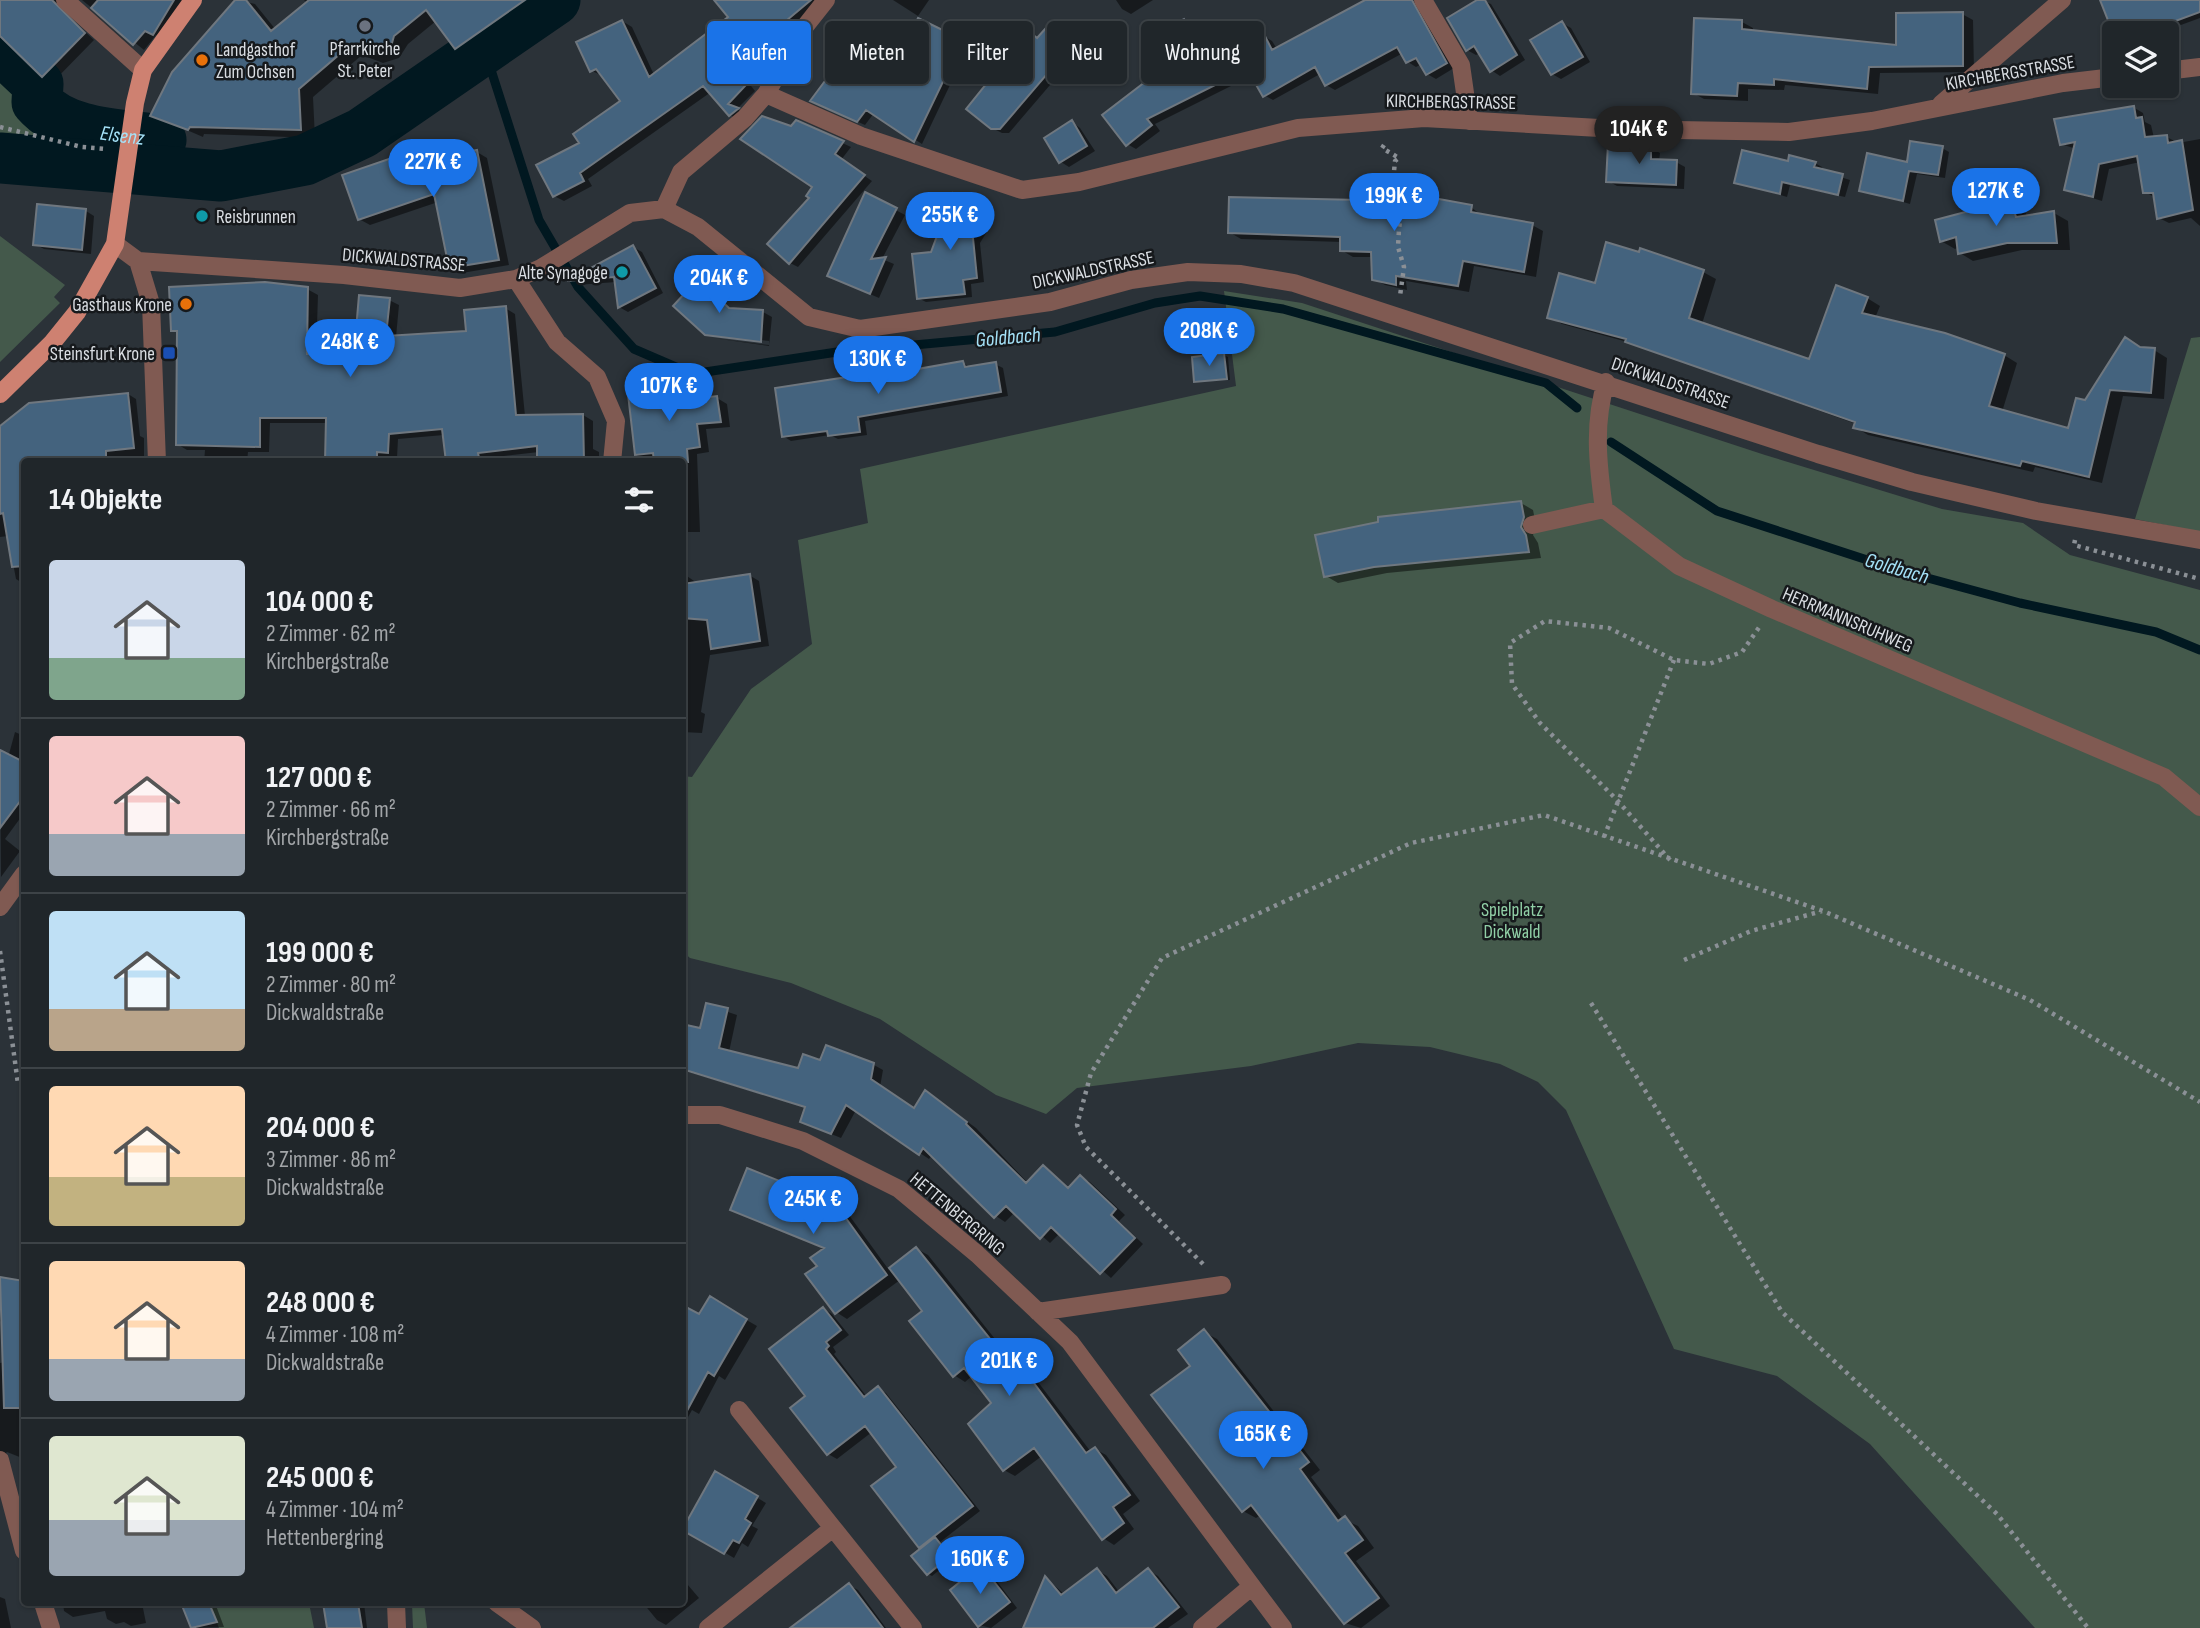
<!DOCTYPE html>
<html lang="de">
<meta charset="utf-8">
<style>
body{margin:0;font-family:"Sofia Sans Condensed",sans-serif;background:#2d3236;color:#f1f3f6;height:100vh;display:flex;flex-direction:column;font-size:26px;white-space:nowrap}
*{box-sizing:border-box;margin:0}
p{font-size:23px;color:#a2a5a8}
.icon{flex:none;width:38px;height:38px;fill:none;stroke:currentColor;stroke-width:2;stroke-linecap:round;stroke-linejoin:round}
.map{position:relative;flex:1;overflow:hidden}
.details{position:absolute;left:21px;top:458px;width:665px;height:1148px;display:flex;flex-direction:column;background:#20262a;border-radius:7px;box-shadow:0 2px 5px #0004,0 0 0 2px #3d4347}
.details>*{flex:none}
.guide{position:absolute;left:707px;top:21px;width:665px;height:63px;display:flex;gap:14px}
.buttons{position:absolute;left:2102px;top:21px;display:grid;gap:14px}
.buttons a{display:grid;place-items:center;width:77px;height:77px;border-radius:7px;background:#20262a;box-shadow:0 2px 5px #0004,0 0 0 2px #3d4347;font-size:35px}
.price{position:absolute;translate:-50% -60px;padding:0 16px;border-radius:24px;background:#1a73e8;color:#fff;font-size:23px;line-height:46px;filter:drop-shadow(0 2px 4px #0008)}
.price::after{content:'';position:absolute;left:50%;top:42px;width:21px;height:16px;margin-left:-10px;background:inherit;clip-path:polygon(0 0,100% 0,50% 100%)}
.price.selected{background:#222;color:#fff}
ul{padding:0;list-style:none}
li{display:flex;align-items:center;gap:21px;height:175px;padding:0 28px}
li+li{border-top:2px solid #3d4347}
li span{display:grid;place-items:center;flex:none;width:196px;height:140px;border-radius:7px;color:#555}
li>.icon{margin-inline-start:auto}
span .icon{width:84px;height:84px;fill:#fffc;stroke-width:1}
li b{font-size:30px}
h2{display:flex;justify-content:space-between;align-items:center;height:84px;padding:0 28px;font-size:30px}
.pill{padding:0 24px;border-radius:7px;background:#20262a;box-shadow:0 2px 5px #0004,0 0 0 2px #3d4347;font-size:24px;line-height:63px}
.pill.selected{background:#1a73e8;color:#fff}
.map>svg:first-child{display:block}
.green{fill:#44594b}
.shadow{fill:#0007}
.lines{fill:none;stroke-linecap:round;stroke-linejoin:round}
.stream{stroke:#011820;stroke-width:9}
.river{stroke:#011820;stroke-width:51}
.building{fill:#44637e;stroke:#6f777f;stroke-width:2}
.path{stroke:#8b9096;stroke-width:4.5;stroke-dasharray:3.5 5;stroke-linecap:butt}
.minor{stroke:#805a52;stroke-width:18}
.major{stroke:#ce8171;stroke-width:18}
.worship-dot{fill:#6b7280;stroke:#16191c;stroke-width:2.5}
.food-dot{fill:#e8710a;stroke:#16191c;stroke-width:2.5}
.culture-dot{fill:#0f9aa8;stroke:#16191c;stroke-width:2.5}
.transit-dot{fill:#1a4fb4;stroke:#16191c;stroke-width:2.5}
.labels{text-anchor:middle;stroke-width:5;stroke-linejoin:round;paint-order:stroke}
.poi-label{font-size:19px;fill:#dadee3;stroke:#16191c;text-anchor:end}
.street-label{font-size:19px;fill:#dadee3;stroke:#16191c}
.park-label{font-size:19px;fill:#91d0a7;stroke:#16191c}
.water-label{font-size:21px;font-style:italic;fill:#a5e2f8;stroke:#16191c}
</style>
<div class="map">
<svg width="2200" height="1628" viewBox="0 0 2200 1628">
<rect width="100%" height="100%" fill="#2b3238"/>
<path class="green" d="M0,75L53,129L62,154L0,149Z
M0,236L65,285L54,297L60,303L0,362Z
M1224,291L1302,303L1765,455L1942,509L2023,523L2070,555L2200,590V1628H2035L1870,1444L1777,1376L1674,1349L1566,1110L1538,1082L1500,1064L1430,1047L1358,1043L1251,1066L1077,1088L1046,1114L996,1095L880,1019L791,983L690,958L682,951V776L692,777L751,689L812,644L798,540L868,523L860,469L1236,386Z
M2200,337V532L2135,519L2191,338Z
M209,1603H309L314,1628H219Z
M424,1603L427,1628H413L412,1604Z"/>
<path class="shadow" d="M0,0H66L64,12L94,40L53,82L0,34Z
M82,0H188L164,39L156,35L144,50Z
M238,0L255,4L276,30L308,4L304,0H507L522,20L471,56L457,48L436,21L408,44L399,58L383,63L362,55L313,97L315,138L204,134L203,137L152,115Z
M730,0H821L807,19L741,73L755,91L737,109L747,115L740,121L730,115L711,92L588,179L592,186L564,201L554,196L581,143L623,102L603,76L592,71L622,21L632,27L655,77L730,17Z
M893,0H929L918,16Z
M1116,0H1153L1131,14L1122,9Z
M1368,0H1420L1454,68L1436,79L1427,74L1422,64L1416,67L1408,62L1403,53L1335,90L1326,85L1320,74L1273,100L1264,95L1253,75L1155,124L1160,131L1136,149L1127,144L1184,21L1192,27L1212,65L1264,36L1272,41L1277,49Z
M1480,0L1491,4L1525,60L1500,76L1491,70L1480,53L1476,55L1467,50Z
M2102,0H2200V18L2159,33H2114Z
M1962,14L1973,20L1974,72L1880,73L1878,94L1785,85L1784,90L1748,89V101L1704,99L1693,93L1742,22L1753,28V32L1898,47Z
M1562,23L1571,28L1590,62L1561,79L1552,74Z
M1046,30L1073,51L1056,62L1062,71L1009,133H1002L992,128L1038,39Z
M962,41L969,45L922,144L874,113L865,125L820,105L852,70L890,81Z
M2133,107L2143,113L2145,122L2151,125L2154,138L2167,137L2178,143L2200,139V226L2191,218L2169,223L2159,218L2156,198L2145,192L2140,162L2109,169L2102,201L2066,190L2076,149L2061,144Z
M797,122L851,147L841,160L872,181L798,267L790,263L814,187L792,128Z
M1072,122L1080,128L1095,151L1069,167L1061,162Z
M1651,148L1660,153L1659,161L1676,162L1685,167L1684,189L1617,186L1608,181Z
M1942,148L1949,152L1945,178L1917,174L1910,204L1861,190Z
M421,150L434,161L477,152L487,158L509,265L462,273L451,267L438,202L370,225L359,219Z
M1789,163H1815L1822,167L1821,171L1850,180L1845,197L1790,185L1787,197L1736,182Z
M866,194L905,215L882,259L894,264L879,298L838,280Z
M2011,202L2025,210L2027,217L2054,213L2068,221L2070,250H2022L1973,261L1960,253L1959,247L1955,249L1941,241Z
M982,206L991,211V225L980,243L984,282L971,284L972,297L926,302L918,298L932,254Z
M1471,207L1482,216L1532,225L1543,231L1536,277L1474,266L1469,292L1406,281L1407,290L1385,285L1374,279L1373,257H1353L1341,250L1342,242L1241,239L1229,232Z
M86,211L94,216L91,254L44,249L35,244Z
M633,247L642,252L663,293L628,312L619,307L616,282L577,285L570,281Z
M1703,272L1716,279L1702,324L1810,362L1867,298L1880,306L1875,318L2004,355L2017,363L2002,412L2070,430L2085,402L2141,349L2154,350L2167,358L2164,399L2123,396L2102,483L2035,467L2033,472L1868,435L1855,427L1856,424L1631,343L1562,324L1549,317L1596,285Z
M698,282L732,310L763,312L772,317L769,346L713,338L769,345L770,341L706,334Z
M307,289L318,295L316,356L355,355L389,300L399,305L396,337L468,332L505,308L515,314L525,416L583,415L593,421V449L599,452V462H539V452L487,458L488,462H448L444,435L398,439L397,458L387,457V462H326L328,423H270L269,452H248L247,462H204L205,450H187L177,444L179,334L173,330Z
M1224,355L1228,357L1230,380L1196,381Z
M963,363L972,368L995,364L1003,368L1008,396L865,421L867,435L838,439L830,435L791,441L783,436L854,378L859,381Z
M674,390L684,396V402L717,398L727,404L730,427L706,429L709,452L697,454L700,532H682V462H638L630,395Z
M128,394L136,399L140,436L144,438V462H24V534L0,537V427Z
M1521,503L1533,510L1536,525L1533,535L1538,543L1541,558L1387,573L1338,583L1326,576Z
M11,553L24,555V584L16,579Z
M682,564L684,574L697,583L749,575L759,581L769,646L710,655L701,712L705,714L702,733L682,732Z
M15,732L24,736V813L5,839L20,851L1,877L0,749L6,765Z
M707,1005L737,1015L729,1052L800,1070L822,1062L874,1065L883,1070L880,1087L915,1109L935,1098L976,1128L1028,1183L1044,1167L1070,1189L1081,1177L1090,1182L1125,1215L1119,1221L1143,1244L1111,1278L1060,1233L1050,1243L1015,1212L1005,1222L996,1216L932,1155L929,1159L920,1153L856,1110L841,1138L802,1122L807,1108L682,1070V1026L701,1030Z
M834,1204L846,1211L889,1270L917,1249L928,1255L1007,1354L1014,1349L1025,1356L1039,1375L1035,1378L1091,1452L1095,1449L1106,1455L1140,1501L1123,1514L1134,1529L1114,1545L1103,1538L1042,1456L1015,1476L1004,1470L993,1404L972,1376L965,1382L954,1375L924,1311L900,1280L847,1319L836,1312L819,1266Z
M1,1279L24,1283V1470L22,1458L7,1452L0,1460V1363L5,1362L4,1324L0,1321Z
M710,1299L757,1326L725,1380L719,1376L699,1414L692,1410L682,1428V1307L700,1317Z
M824,1309L832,1314L849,1335L833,1347L836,1352L834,1354L867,1397L878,1388L886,1393L980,1511L940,1542L953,1559L932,1576L928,1574L923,1548L920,1546L899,1467L872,1432L837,1459L828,1454L793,1408L808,1397Z
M1204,1332L1217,1339L1320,1470L1311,1477L1343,1519L1358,1526L1374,1548L1356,1561L1390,1606L1361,1628L1345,1623L1261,1515L1256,1518L1243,1511L1192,1366Z
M715,1473L766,1503L752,1526L758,1529L748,1547L742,1543L734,1558L683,1528Z
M981,1567L990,1572L1017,1608L991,1628L979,1625Z
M1097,1570L1107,1576L1120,1593L1148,1570L1158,1576L1188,1614L1168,1628H1025L1046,1578L1064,1594Z
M682,1578L699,1598L666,1625L657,1620L643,1603H682Z
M849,1585L858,1590L886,1628H810Z
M0,1597L5,1599L11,1628H0Z
M63,1603H142L146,1623L131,1626L124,1622L116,1624L107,1619L105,1611L73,1617L64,1611Z
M183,1603H215L224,1627L193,1628Z
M324,1603H364L367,1628H328Z"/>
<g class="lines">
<path class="stream" d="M485,51L539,220L578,287L634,349L692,374L837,352L1055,332L1155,303L1200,296L1283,309L1546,383L1577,408
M1611,442L1717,511L1898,570L2020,603L2156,632L2200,650"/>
<g class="river">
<path id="s1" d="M0,48L38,84L37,102C66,135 120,134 161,140"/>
<path d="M0,158L221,176L305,160L362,133L555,0"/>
</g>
</g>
<path class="building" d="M0,0H52L85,33L42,77L0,36Z
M98,0H174L153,35L145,31L133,45L91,8Z
M235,0H246L271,31L309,0H525L455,49L426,10L394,36L392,43L379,54L367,56L347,48L299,89L301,130L190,127L188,130L150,116L172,72Z
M714,0H811L732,66L746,85L728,104L739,108L729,116L703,86L580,173L584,181L553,197L536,165L579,143L573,134L620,101L596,69L590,72L576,42L622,20L649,77L728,17Z
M1365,0H1412L1447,63L1426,75L1416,58L1406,63L1397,47L1325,86L1315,67L1263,97L1247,69L1147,119L1152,125L1126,146L1102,115L1158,72L1142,40L1184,19L1207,65L1264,34L1272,50Z
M1477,0H1485L1517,55L1490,72L1474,46L1466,51L1447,18Z
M2100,0H2200V12L2143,33H2113Z
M1963,12V66L1869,67L1867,89L1774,79V85L1738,83L1737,96L1691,94L1694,18L1742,20V29L1896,45V13Z
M918,18L963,40L914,142L866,110L857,122L810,101L840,61L851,69L859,58L889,80Z
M1562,21L1583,57L1551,75L1530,40Z
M1046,28L1066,46L1048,56L1054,66L1000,129H991L966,109L1020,42L1031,33L1037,38Z
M2134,106L2136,118L2142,117L2145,137L2167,135L2168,143L2182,140L2193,210L2157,219L2153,193H2143L2137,156L2099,164L2093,197L2064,190L2075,142L2060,145L2054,119Z
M762,116L791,126L796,120L844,141L835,154L865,175L789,264L767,244L809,198L806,196L812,187L740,139Z
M1072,120L1087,146L1059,163L1044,138Z
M1910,141L1943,146L1938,175L1909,171L1903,201L1859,191L1867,153L1907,162Z
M1608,144L1651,146V159L1677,160L1676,185L1606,182Z
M421,148L426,160L477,150L499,260L449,268L434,194L358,220L342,175Z
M1742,150L1788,161L1789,155L1816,162L1814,167L1843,174L1838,195L1782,182L1780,194L1734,183Z
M865,192L897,208L871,259L886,257L870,294L827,276Z
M953,193L983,205V220L973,238L977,278L963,280L965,294L917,299L912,254L931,252Z
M1417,195L1472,205L1471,212L1533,223L1524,272L1463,261L1458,286L1396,276V285L1372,280L1371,252L1340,251V237L1228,233L1229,197L1406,201Z
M2011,200L2016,217L2054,211L2057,243H2007L1958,254L1956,237L1940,242L1935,220Z
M37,204L86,209L82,250L33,245Z
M1606,242L1639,252L1640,248L1704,270L1689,318L1809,359L1836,285L1868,297L1862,313L1945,333L2005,354L1989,406L2068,428L2076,398L2085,400L2125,337L2140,347L2155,348L2151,393L2110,390L2089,477L2022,461L2020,466L1853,428L1855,422L1625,342L1626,339L1547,318L1559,273L1595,283Z
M633,245L656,288L618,308L614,277L567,281Z
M698,279L729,308L763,310L761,342L705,335L673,306Z
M265,282L308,287L307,354L354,353L359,295L390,298L386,336L466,331L464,310L506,306L516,415L583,414L584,462H537V446L478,453L480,462H446L442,429L389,434L388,453L377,452V462H325L326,418H260V447L176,445L177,331H171L169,287Z
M1224,353L1227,379L1194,382L1192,357Z
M963,361L965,367L996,362L1001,392L858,417L860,432L828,436L827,431L782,437L775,388L854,376L855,380Z
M674,388L676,401L717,396L721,422L697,424L700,447L687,449L688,462H654L653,453L635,455L628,394Z
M128,393L134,448L106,451V462H24V566L12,567L3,513L0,514V426L29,403Z
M1521,501L1524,517L1521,527L1526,535L1529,552L1374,567L1324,577L1315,535L1378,522V517Z
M750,574L760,641L711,649L707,620L682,618V584Z
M0,750L24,762V796L0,828Z
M706,1003L728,1008L719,1048L798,1068L803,1054L820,1060L826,1045L874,1063L871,1079L914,1108L925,1090L967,1122L966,1124L1026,1183L1043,1165L1068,1188L1080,1175L1116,1209L1111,1215L1135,1238L1100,1274L1051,1227L1040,1239L1006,1206L994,1218L923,1148L919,1155L846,1105L831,1134L800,1122L805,1107L682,1069V1024L700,1028Z
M747,1168L835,1203L887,1275L835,1314L805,1274L817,1266L810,1258L824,1248L730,1210Z
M916,1247L1003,1355L1014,1347L1029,1368L1025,1371L1086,1453L1095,1447L1130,1495L1113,1507L1124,1523L1102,1540L1034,1448L1003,1471L968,1424L991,1403L964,1368L953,1377L909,1321L922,1311L889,1268Z
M0,1277L24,1281V1408H4Z
M710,1296L747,1319L714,1376L708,1372L682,1420V1305L699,1314Z
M823,1307L841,1330L826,1342L829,1346L826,1349L864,1397L878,1386L973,1506L919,1548L871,1486L896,1467L865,1426L827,1455L790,1408L805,1396L769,1349Z
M1204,1329L1309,1462L1300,1469L1338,1521L1345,1516L1363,1540L1345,1553L1379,1598L1344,1624L1251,1505L1242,1512L1151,1395L1190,1366L1178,1350Z
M715,1471L758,1496L745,1519L751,1523L739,1543L733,1540L724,1554L682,1530Z
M935,1537L950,1556L927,1575L911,1556Z
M981,1565L1010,1602L978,1627L950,1590Z
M1097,1568L1116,1593L1148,1568L1179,1607L1153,1628H1023L1045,1576L1061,1595Z
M849,1583L883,1628H790L823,1603Z
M181,1603H209L217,1622L191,1628Z
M323,1603H358L362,1628H327Z"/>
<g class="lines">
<path class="path" d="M0,127L82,147L105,149
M1384,145L1382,148L1399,158L1395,161L1393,182L1405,183L1399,229L1398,247L1404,267L1400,296
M2075,540L2074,545L2200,579
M1604,837L1674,660
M1670,860L1617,800L1540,723L1512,684L1510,643L1545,621L1609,628L1674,660L1709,664L1742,652L1760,626
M0,951L18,1084
M1684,960L1751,931L1822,911
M1591,1003L1782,1312L1997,1514L2088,1628
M1203,1264L1086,1147L1077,1125L1091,1073L1162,958L1411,843L1544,815L1823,911L2030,1000L2200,1102"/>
<path class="minor" d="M65,0L143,70
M1423,0L1461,65L1469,121
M2166,71L2200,67
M766,94L861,136L1022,190L1079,182L1298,128L1424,118L1617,129L1789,132L1872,121L2063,83L2114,77
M1941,104L2062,0
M664,209L681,172L745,118L766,94L803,29L826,0
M115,244L138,261L151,304L157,462
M138,261L344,275L460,288L516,279L541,268L630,213L664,209L698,227L809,317L860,329L1050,302L1131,280L1188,272L1241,274L1294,283L1818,454L1912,482L2036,511L2200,540
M516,279L557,342L597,377L616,421L612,462
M1606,382C1593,424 1598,466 1604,509L1679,566L1772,609L2164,777L2200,807
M1532,525L1604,509
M0,907L24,874
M682,1115H720L803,1141L899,1189L977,1254L1070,1342L1283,1628
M1038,1312L1222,1285
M0,1460L24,1551
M833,1528L913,1628
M43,1603L51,1628
M396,1603L397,1628
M497,1603L532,1628
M708,1628L833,1528L739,1410
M1202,1628L1251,1587"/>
<path class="major" d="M0,394L52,343L77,312L115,244L135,103L143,70L193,0"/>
</g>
<circle class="worship-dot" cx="365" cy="26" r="7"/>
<g class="food-dot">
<circle cx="202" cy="60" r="7"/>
<circle cx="186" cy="304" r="7"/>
</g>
<g class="culture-dot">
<circle cx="202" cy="216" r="7"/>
<circle cx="622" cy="272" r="7"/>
</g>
<rect class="transit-dot" x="162" y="346" width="14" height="14" rx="3.5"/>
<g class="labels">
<g class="poi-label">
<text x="365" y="55" text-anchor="middle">Pfarrkirche<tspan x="365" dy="22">St. Peter</tspan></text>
<text x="216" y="56" text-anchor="start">Landgasthof<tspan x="216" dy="22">Zum Ochsen</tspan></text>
<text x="216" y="223" text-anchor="start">Reisbrunnen</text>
<text x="608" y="279">Alte Synagoge</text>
<text x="172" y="311">Gasthaus Krone</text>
<text x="155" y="360">Steinsfurt Krone</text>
</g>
<g class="street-label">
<text transform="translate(2010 72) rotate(-10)" y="7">KIRCHBERGSTRASSE</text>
<text transform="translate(1451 101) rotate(1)" y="7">KIRCHBERGSTRASSE</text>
<text transform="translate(404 259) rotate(5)" y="7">DICKWALDSTRASSE</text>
<text transform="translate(1093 269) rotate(-12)" y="7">DICKWALDSTRASSE</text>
<text transform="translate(1671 382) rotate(19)" y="7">DICKWALDSTRASSE</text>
<text transform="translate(1848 619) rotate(23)" y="7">HERRMANNSRUHWEG</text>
<text transform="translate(958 1213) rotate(40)" y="7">HETTENBERGRING</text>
</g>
<g class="park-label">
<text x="1512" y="916">Spielplatz<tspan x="1512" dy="22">Dickwald</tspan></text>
</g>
<g class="water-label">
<text dy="7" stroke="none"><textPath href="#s1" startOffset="164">Elsenz</textPath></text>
<text transform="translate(1008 337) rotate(-5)" y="7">Goldbach</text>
<text transform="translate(1897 568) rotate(16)" y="7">Goldbach</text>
</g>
</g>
</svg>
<div class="buttons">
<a><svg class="icon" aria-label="layers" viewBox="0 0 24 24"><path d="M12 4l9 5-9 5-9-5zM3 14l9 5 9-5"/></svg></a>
</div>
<b class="price selected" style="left:1639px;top:166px">104K €</b>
<b class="price" style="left:433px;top:199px">227K €</b>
<b class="price" style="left:1996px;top:228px">127K €</b>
<b class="price" style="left:1394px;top:233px">199K €</b>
<b class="price" style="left:950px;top:252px">255K €</b>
<b class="price" style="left:719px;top:315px">204K €</b>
<b class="price" style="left:1209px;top:368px">208K €</b>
<b class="price" style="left:350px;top:379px">248K €</b>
<b class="price" style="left:878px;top:396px">130K €</b>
<b class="price" style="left:669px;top:423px">107K €</b>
<b class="price" style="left:813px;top:1236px">245K €</b>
<b class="price" style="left:1009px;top:1398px">201K €</b>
<b class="price" style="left:1263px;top:1471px">165K €</b>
<b class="price" style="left:980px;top:1596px">160K €</b>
<div class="guide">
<a class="pill selected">Kaufen</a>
<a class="pill">Mieten</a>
<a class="pill">Filter</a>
<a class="pill">Neu</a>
<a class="pill">Wohnung</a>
</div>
<section class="details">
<h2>14 Objekte<svg class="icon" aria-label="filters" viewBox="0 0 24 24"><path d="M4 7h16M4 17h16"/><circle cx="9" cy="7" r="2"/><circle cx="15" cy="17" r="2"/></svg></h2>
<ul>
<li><span style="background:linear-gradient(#c9d6e8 70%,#7fa58c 0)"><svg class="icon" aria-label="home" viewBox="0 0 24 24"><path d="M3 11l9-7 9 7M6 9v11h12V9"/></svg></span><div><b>104 000 €</b><p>2 Zimmer · 62 m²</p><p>Kirchbergstraße</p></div></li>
<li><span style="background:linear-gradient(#f6c9c9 70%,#9aa5b1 0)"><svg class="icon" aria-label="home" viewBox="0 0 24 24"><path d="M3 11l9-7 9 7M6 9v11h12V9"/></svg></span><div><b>127 000 €</b><p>2 Zimmer · 66 m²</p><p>Kirchbergstraße</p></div></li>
<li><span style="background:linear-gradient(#bfe0f5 70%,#b9a48a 0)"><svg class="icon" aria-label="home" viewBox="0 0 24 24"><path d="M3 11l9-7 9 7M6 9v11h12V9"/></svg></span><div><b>199 000 €</b><p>2 Zimmer · 80 m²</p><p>Dickwaldstraße</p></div></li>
<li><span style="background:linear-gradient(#ffd9b3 65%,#c2b280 0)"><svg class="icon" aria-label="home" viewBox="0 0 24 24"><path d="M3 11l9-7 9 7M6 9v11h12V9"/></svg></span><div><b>204 000 €</b><p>3 Zimmer · 86 m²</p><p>Dickwaldstraße</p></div></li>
<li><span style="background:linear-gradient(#ffd9b3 70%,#9aa5b1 0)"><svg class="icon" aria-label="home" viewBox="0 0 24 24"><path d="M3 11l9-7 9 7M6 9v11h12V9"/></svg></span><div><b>248 000 €</b><p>4 Zimmer · 108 m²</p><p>Dickwaldstraße</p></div></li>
<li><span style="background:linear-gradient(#dfe7d0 60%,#9aa5b1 0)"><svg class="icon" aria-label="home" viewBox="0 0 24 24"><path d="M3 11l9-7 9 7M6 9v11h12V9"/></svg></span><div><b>245 000 €</b><p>4 Zimmer · 104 m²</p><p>Hettenbergring</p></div></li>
</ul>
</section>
</div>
